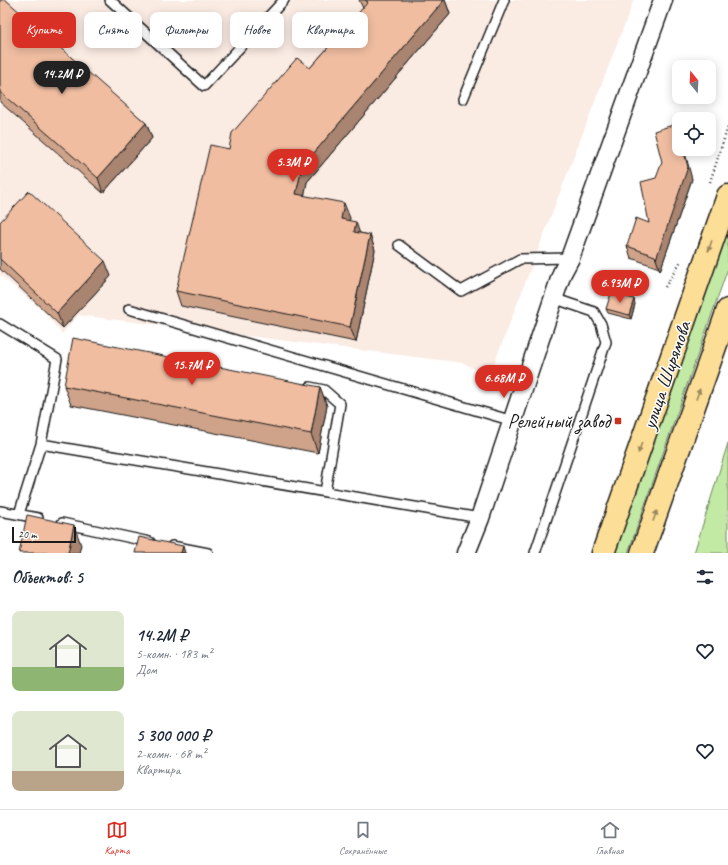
<!DOCTYPE html>
<html lang="ru">
<meta charset="utf-8">
<style>
body{margin:0;font-family:Caveat,sans-serif;background:#f2f2f3;color:#1f2937;height:100vh;display:flex;flex-direction:column;font-size:15px;white-space:nowrap}
*{box-sizing:border-box;margin:0}
p{font-size:13px;color:#747a83}
.icon{flex:none;width:22px;height:22px;fill:none;stroke:currentColor;stroke-width:2;stroke-linecap:round;stroke-linejoin:round}
.map{position:relative;height:553px;overflow:hidden}
.side{display:flex;flex-direction:column;background:#fff;flex:1}
.side>*{flex:none}
.banner{position:absolute;left:12px;top:12px;width:400px;height:36px;display:flex;gap:8px}
.needle{width:26px;rotate:342deg}
.fabs{position:absolute;left:672px;top:60px;display:grid;gap:8px}
.fabs a{display:grid;place-items:center;width:44px;height:44px;border-radius:8px;background:#fff;box-shadow:0 2px 10px #0003;font-size:20px}
.scale{position:absolute;left:12px;bottom:10px;width:64px;box-sizing:border-box;padding-left:4px;border:2px solid #1c1c1c;border-top:0;font-size:11px;line-height:14px;white-space:nowrap;color:#1c1c1c;-webkit-text-stroke:3px #fff;paint-order:stroke}
.price{position:absolute;translate:-50% -34px;padding:0 9px;border-radius:14px;background:#d93025;color:#fff;font-size:13px;line-height:26px;filter:drop-shadow(0 1px 2px #0008)}
.price::after{content:'';position:absolute;left:50%;top:24px;width:12px;height:9px;margin-left:-6px;background:inherit;clip-path:polygon(0 0,100% 0,50% 100%)}
.price.selected{background:#222;color:#fff}
ul{padding:0;list-style:none}
li{display:flex;align-items:center;gap:12px;height:100px;padding:0 12px}
li span{display:grid;place-items:center;flex:none;width:112px;height:80px;border-radius:8px;color:#555}
li>.icon{margin-inline-start:auto}
span .icon{width:48px;height:48px;fill:#fffc;stroke-width:1}
li b{font-size:17px}
h2{display:flex;justify-content:space-between;align-items:center;height:48px;padding:0 12px;font-size:17px}
.chip{padding:0 14px;border-radius:8px;background:#fff;box-shadow:0 2px 10px #0003;font-size:14px;line-height:36px}
.chip.selected{background:#d93025;color:#fff}
.dock{display:flex;justify-content:space-around;align-items:center;height:56px;border-top:1px solid #e0e1e3;background:#fff;font-size:11px;color:#747a83}
.dock a{display:grid;justify-items:center;gap:2px}
.dock .selected{color:#d93025}
.map>svg:first-child{display:block}
.built{fill:#faebe3}
.green{fill:#c3eaa5;stroke:#708360}
.lines{fill:none;stroke-linecap:round;stroke-linejoin:round}
.service-casing{stroke:#1c1c1c;stroke-width:12}
.minor-casing{stroke:#1c1c1c;stroke-width:21}
.primary-casing{stroke:#1c1c1c;stroke-width:25}
.path{stroke:#1c1c1c;stroke-width:2.5;stroke-dasharray:1 3;stroke-linecap:butt}
.service{stroke:#fff;stroke-width:9}
.minor{stroke:#fff;stroke-width:18}
.primary{stroke:#fdde96;stroke-width:22}
.wall{fill:#cea38a;stroke:#1c1c1c}
.shaded-wall{fill:#a88471;stroke:#1c1c1c}
.building{fill:#f0bda1;stroke:#1c1c1c}
.oneway{fill:#98875f}
.poi-dot{fill:#c8321e;stroke:#fff;stroke-width:1.5}
.labels{text-anchor:middle;stroke-width:3;stroke-linejoin:round;paint-order:stroke}
.street-label{font-size:20px;fill:#1c1c1c;stroke:#fff}
.poi-label{font-size:20px;fill:#1c1c1c;stroke:#fff;text-anchor:end}
</style>
<div class="map">
<svg width="728" height="553" viewBox="0 0 728 553">
<rect width="100%" height="100%" fill="#fff"/>
<filter id="ink" filterUnits="userSpaceOnUse"><feTurbulence type="fractalNoise" baseFrequency=".025" numOctaves="2"/><feDisplacementMap in="SourceGraphic" scale="8" xChannelSelector="R" yChannelSelector="G"/><feConvolveMatrix kernelMatrix="1 2 1 2 8 2 1 2 1" color-interpolation-filters="sRGB"/></filter>
<g filter="url(#ink)">
<path class="built" d="M0,0H634L489,377L464,363L78,315L62,334L43,311L0,275Z"/>
<path class="green" d="M728,220V268L628,553H609Z
M728,443V553H694Z"/>
<g class="lines">
<defs>
<path id="service" d="M110,0L204,86L284,0
M463,99L504,0
M399,245L461,291L520,259L570,258
M129,309L513,421
M0,324L57,359L41,444L19,514
M310,387L324,390L340,404L325,492
M41,444L480,518
M0,511L38,518
M62,523L150,542
M172,546L208,553
M535,553L606,342L601,324L594,312L553,298"/>
<path id="minor" d="M466,553L480,518L562,273L570,258L663,0"/>
<path id="primary" d="M603,553L728,196
M642,553L728,310"/>
</defs>
<use href="#service" class="service-casing"/>
<use href="#minor" class="minor-casing"/>
<use href="#primary" class="primary-casing"/>
<path class="path" d="M710,182L728,127
M665,287L681,261"/>
<use href="#service" class="service"/>
<use href="#minor" class="minor"/>
<use href="#primary" class="primary"/>
</g>
<path class="wall" d="M0,0L146,123L152,138L103,193L0,102Z
M359,0H445L450,14L307,182L304,196L350,218L349,220L360,233L370,235L375,250L356,342L181,306L176,291L229,149L310,68L363,8Z
M656,178L692,179L660,271L659,268L631,258L627,246L649,223Z
M0,222L111,276L63,328L0,269Z
M635,304L631,319L608,313L606,309Z
M64,386L320,387L327,406L318,453L71,405Z"/>
<path class="shaded-wall" d="M444,0H445L450,14L307,182L302,209L296,194L302,167Z
M146,123L152,138L103,193L98,178Z
M683,149H684L692,179L660,271L656,259Z
M344,203L350,218L346,234L341,219Z
M356,222L361,237L354,232Z
M370,235L375,250L356,342L350,327Z
M105,261L111,276L63,328L57,313Z
M634,299L635,304L631,319L629,315Z
M320,387L327,406L318,453L311,434Z
M74,525L81,545L79,553H68Z
M183,546L185,553H181Z"/>
<path class="building" d="M0,0H6L146,123L98,178L0,92Z
M365,0H444L302,167L296,194L344,203L341,219L356,222L354,232L370,235L350,327L176,291L210,145L229,149L232,133L297,58L310,68L368,2Z
M676,124L679,134V149H683L688,167L656,259L655,256L627,246L636,218L649,223L641,182L656,178L662,162L654,131Z
M29,191L105,261L57,313L0,259V222Z
M611,293L634,299L629,315L606,309Z
M73,338L320,387L311,434L64,386Z
M27,515L74,525L68,553H19Z
M139,537L183,546L181,553H135Z"/>
<defs><path id="oneway-solid" d="M-6-.8H1V-3.2L6.5 0L1 3.2V.8H-6Z"/></defs>
<g class="oneway">
<use href="#oneway-solid" transform="translate(710 246) rotate(109)"/>
<use href="#oneway-solid" transform="translate(698 394) rotate(-70)"/>
<use href="#oneway-solid" transform="translate(640 448) rotate(109)"/>
<use href="#oneway-solid" transform="translate(655 516) rotate(-70)"/>
</g>
</g>
<rect class="poi-dot" x="614" y="417" width="8" height="8" rx="2"/>
<g class="labels">
<g class="street-label">
<text transform="translate(666 375) rotate(-71)" y="7">улица Ширямова</text>
</g>
<g class="poi-label">
<text x="610" y="428">Релейный завод</text>
</g>
</g>
</svg>
<div class="fabs">
<a><svg class="needle" viewBox="-14 -14 28 28"><path d="M0-13l5 13h-10z" fill="#e53935"/><path d="M0 13l5-13h-10z" fill="#747a83"/></svg></a>
<a><svg class="icon" aria-label="locate" viewBox="0 0 24 24"><circle cx="12" cy="12" r="6"/><path d="M12 2v4M12 18v4M2 12h4M18 12h4"/></svg></a>
</div>
<div class="scale">20 m</div>
<b class="price selected" style="left:62px;top:95px">14.2M ₽</b>
<b class="price" style="left:293px;top:183px">5.3M ₽</b>
<b class="price" style="left:620px;top:304px">6.93M ₽</b>
<b class="price" style="left:192px;top:386px">15.7M ₽</b>
<b class="price" style="left:504px;top:399px">6.68M ₽</b>
<div class="banner">
<a class="chip selected">Купить</a>
<a class="chip">Снять</a>
<a class="chip">Фильтры</a>
<a class="chip">Новое</a>
<a class="chip">Квартира</a>
</div>
</div>
<section class="side">
<h2>Объектов: 5<svg class="icon" aria-label="filters" viewBox="0 0 24 24"><path d="M4 7h16M4 17h16"/><circle cx="9" cy="7" r="2"/><circle cx="15" cy="17" r="2"/></svg></h2>
<ul>
<li><span style="background:linear-gradient(#dfe7d0 70%,#8fb573 0)"><svg class="icon" aria-label="home" viewBox="0 0 24 24"><path d="M3 11l9-7 9 7M6 9v11h12V9"/></svg></span><div><b>14.2M ₽</b><p>5-комн. · 183 m²</p><p>Дом</p></div><svg class="icon" aria-label="heart" viewBox="0 0 24 24"><path d="M12 20l-8-8c-3-5 5-10 8-4 3-6 11-1 8 4z"/></svg></li>
<li><span style="background:linear-gradient(#dfe7d0 75%,#b9a48a 0)"><svg class="icon" aria-label="home" viewBox="0 0 24 24"><path d="M3 11l9-7 9 7M6 9v11h12V9"/></svg></span><div><b>5 300 000 ₽</b><p>2-комн. · 68 m²</p><p>Квартира</p></div><svg class="icon" aria-label="heart" viewBox="0 0 24 24"><path d="M12 20l-8-8c-3-5 5-10 8-4 3-6 11-1 8 4z"/></svg></li>
</ul>
</section>
<nav class="dock">
<a class="selected"><svg class="icon" aria-label="map" viewBox="0 0 24 24"><path d="M3 6l6-2 6 2 6-2v14l-6 2-6-2-6 2zM9 4v14M15 6v14"/></svg>Карта</a>
<a><svg class="icon" aria-label="saved" viewBox="0 0 24 24"><path d="M7 4h10v16l-5-4-5 4z"/></svg>Сохранённые</a>
<a><svg class="icon" aria-label="home" viewBox="0 0 24 24"><path d="M3 11l9-7 9 7M6 9v11h12V9"/></svg>Главная</a>
</nav>
